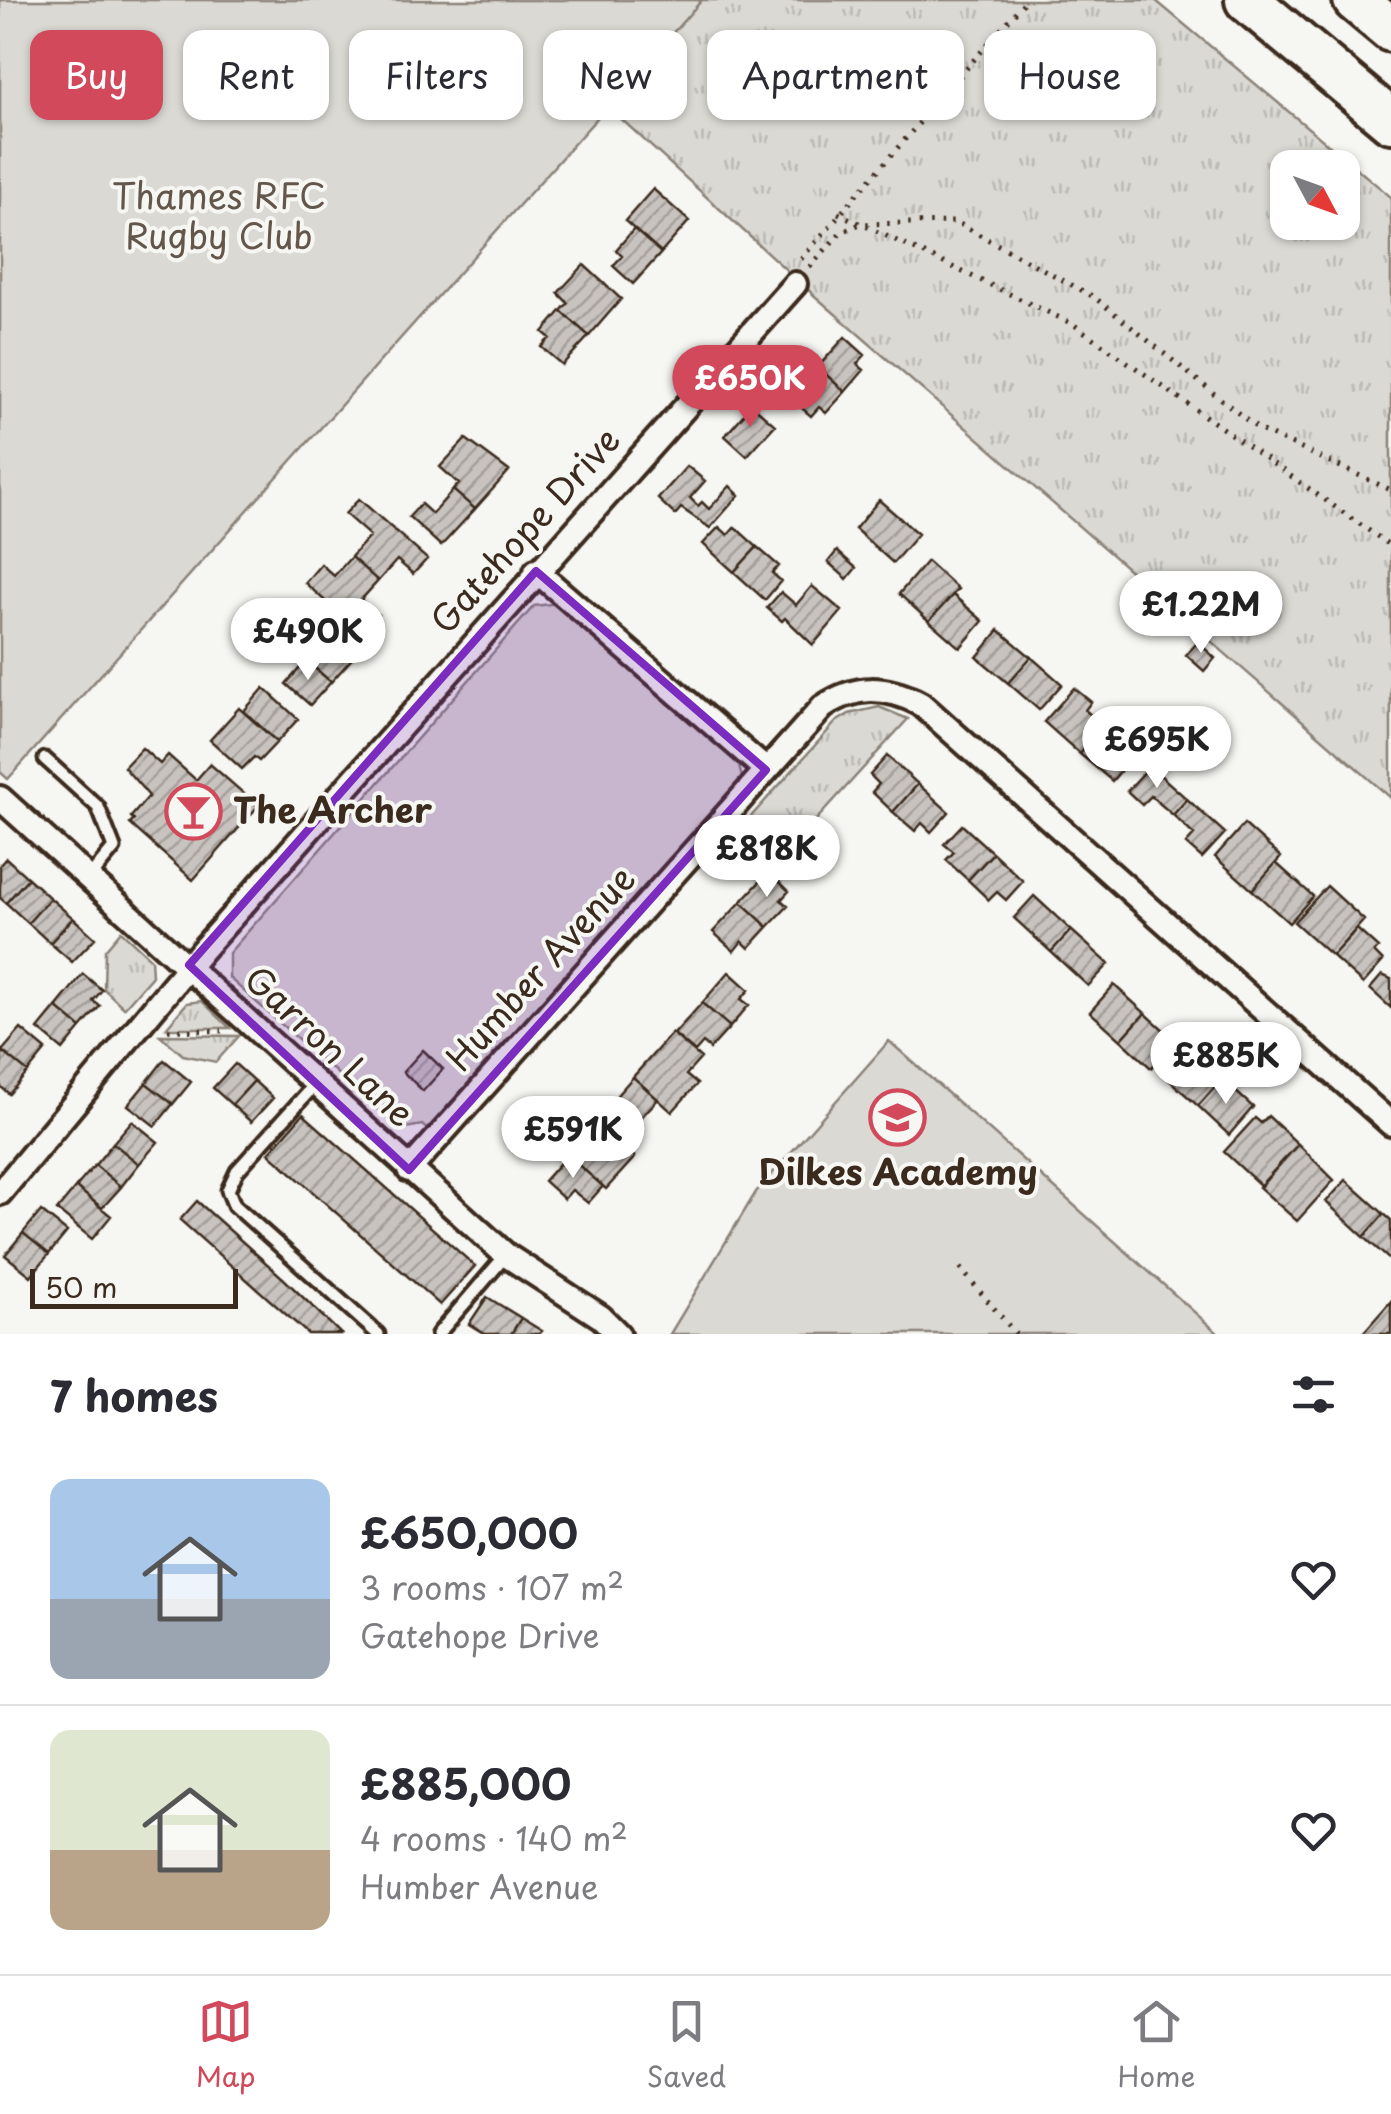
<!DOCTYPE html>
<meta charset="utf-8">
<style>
body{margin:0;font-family:"Playpen Sans",sans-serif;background:#f2f2f3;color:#2b2b33;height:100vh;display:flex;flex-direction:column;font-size:38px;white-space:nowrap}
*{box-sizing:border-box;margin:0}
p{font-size:32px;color:#7c7c81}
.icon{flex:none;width:55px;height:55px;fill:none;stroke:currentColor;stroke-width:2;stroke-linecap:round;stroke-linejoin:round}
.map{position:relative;height:1334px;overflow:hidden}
.drawer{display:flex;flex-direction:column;background:#fff;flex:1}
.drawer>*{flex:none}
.guide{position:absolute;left:30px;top:30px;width:1332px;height:90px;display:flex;gap:20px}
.needle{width:65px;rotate:131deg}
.buttons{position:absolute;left:1270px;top:150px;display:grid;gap:20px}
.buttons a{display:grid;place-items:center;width:90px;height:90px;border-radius:20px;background:#fff;box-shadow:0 2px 8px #0004;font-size:50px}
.scale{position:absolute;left:30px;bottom:25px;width:208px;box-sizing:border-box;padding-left:10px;border:5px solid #3b2a1e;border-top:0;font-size:28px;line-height:35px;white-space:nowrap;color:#3b2a1e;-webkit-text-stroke:8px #f6f6f2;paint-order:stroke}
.price{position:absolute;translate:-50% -85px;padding:0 22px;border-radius:35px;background:#fff;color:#222;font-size:32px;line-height:65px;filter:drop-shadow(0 2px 5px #0008)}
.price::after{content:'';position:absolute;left:50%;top:60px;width:30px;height:22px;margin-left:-15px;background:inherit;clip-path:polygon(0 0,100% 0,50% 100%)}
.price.selected{background:#d1495b;color:#fff}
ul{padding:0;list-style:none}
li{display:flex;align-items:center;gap:30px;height:250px;padding:0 50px}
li+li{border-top:2px solid #e1e1e2}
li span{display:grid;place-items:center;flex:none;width:280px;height:200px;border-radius:20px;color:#555}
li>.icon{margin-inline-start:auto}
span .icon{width:120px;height:120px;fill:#fffc;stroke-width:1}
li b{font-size:42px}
h2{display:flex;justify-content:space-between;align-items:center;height:120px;padding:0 50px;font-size:42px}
.chip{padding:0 35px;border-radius:20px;background:#fff;box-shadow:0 2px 8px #0004;font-size:35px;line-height:90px}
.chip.selected{background:#d1495b;color:#fff}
.menu{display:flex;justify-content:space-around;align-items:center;height:140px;border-top:2px solid #e1e1e2;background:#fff;font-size:28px;color:#7c7c81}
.menu a{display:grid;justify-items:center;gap:5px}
.menu .selected{color:#d1495b}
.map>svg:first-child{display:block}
.grass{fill:url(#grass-tufts);stroke:#8a8278;stroke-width:2.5;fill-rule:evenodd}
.park{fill:#dad9d3;stroke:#8a8278;stroke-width:2.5}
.building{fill:url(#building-hatch);stroke:#3b2a1e;stroke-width:2.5}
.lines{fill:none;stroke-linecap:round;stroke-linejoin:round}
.lane-casing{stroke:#3b2a1e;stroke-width:19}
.street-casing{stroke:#3b2a1e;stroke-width:30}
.highway-casing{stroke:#3b2a1e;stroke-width:50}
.path{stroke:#3b2a1e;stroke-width:5;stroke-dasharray:2.5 8;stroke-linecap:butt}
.lane{stroke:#f6f6f2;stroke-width:11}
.street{stroke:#f6f6f2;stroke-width:22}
.highway{stroke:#f6f6f2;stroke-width:42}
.marked{fill:#7b2cbf;fill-opacity:0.2;stroke:#7b2cbf;stroke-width:8;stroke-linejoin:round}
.labels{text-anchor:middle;stroke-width:8;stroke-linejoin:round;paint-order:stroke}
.park-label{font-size:35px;fill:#63564b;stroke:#f6f6f2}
.street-label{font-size:35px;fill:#3b2a1e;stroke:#f6f6f2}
.poi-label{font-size:35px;font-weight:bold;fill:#3b2a1e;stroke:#f6f6f2;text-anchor:start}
</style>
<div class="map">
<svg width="1391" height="1334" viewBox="0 0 1391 1334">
<defs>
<pattern id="grass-tufts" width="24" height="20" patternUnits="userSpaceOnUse" patternTransform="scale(2.5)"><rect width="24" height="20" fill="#dad9d3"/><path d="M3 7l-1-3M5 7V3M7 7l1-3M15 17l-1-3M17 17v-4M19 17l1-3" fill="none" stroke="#bcbab5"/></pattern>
<pattern id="building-hatch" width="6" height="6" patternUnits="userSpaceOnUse" patternTransform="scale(2.5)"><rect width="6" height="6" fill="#c8c3be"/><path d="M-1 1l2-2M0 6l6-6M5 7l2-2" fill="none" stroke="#a49f9a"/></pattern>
</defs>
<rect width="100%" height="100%" fill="#f6f6f2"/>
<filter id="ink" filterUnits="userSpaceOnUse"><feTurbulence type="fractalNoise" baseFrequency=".01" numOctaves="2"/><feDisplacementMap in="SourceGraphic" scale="20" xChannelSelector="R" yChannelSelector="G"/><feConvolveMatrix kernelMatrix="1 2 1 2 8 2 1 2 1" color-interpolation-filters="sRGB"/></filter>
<g filter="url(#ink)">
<path class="grass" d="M700,0H1155L1391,197V798L816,297L609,108ZM1288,168H1342V222H1288Z
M879,707L908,719L775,865L737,832L836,722L849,714Z
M121,931L151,959L152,976L124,1008L104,989L105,950Z
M202,1001L230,1028H166L187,1003Z
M160,1035L239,1036L216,1062L183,1055Z"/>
<path class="park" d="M0,0H702L8,779L0,772Z
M559,603L737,758L742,778L431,1133L422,1125L400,1129L229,978V953L534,606Z
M889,1041L1219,1334H670L756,1192Z"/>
<path class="building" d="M653,189L689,221L661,253L625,221Z
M634,229L661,253L633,284L613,266L622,256L616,250Z
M584,265L621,299L589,336L561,311L568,303L558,293Z
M561,311L589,336L562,365L541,347L550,338L543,332Z
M845,337L865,355L857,364L864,370L845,392L818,367Z
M818,367L845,392L826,413L819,407L811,416L790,398Z
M752,405L775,425L747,456L725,436Z
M466,439L509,471L475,509L453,490L459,484L440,467Z
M687,466L705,481L690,498L698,506L702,502L709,509L730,486L739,495L710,528L681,508L675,515L658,499Z
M453,490L475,509L441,546L409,517L421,504L432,514Z
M359,499L427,559L413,574L397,560L378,581L351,557L370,536L345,514Z
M879,500L918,534L893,563L855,529Z
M719,527L728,535L735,527L757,547L734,572L703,544Z
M757,547L779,566L772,573L781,581L765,600L734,572Z
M837,551L856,568L847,579L828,562Z
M351,557L378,581L361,600L378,615L362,634L305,583L321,564L334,576Z
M927,561L958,589L929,621L899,594Z
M812,586L842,611L813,645L785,618L782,621L767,608L781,592L796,605Z
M953,595L983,621L960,648L929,621Z
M328,609L366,643L331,682L292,648Z
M999,630L1031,657L1008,683L977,657Z
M1198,642L1215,658L1204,671L1186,655Z
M1031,657L1062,684L1039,710L1008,683Z
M306,661L331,682L310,705L286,684Z
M264,688L298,719L277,742L244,711Z
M1074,688L1091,702L1085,710L1104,726L1080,754L1044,722Z
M239,708L277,742L259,761L254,757L242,769L210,740Z
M1157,715L1171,727L1152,749L1138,737Z
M1104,726L1135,754L1112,781L1080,754Z
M142,748L160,764L168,755L196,780L210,764L258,806L193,880L130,824L134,820L131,817L149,796L124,767Z
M887,756L918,784L893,812L872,792L879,784L870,775Z
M1150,766L1187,799L1173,815L1151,796L1142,805L1127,791Z
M918,784L949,812L931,832L922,823L915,831L893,812Z
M1187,799L1225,833L1202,858L1186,844L1194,835L1173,815Z
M1244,824L1281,857L1252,890L1215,857Z
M962,825L993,853L968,880L946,860L954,852L944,844Z
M993,853L1023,881L1006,900L997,892L989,900L968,880Z
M6,858L28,878L6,903L0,898V865Z
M1276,863L1313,896L1289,923L1252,890Z
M769,872L789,891L781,900L788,906L768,927L741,902Z
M28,878L50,898L28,923L6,903Z
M1327,886L1364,920L1332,956L1294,922Z
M1034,896L1071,930L1051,952L1014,918Z
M50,898L73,918L50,943L28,923Z
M741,902L768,927L749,948L742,941L734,951L713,932Z
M73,918L95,938L72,962L50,943Z
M1357,929L1378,948L1374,952L1383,961L1363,984L1332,956Z
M1071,930L1109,964L1088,986L1051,952Z
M729,972L749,990L741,999L749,1005L730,1027L702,1003Z
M83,974L102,990L93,1001L100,1006L81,1028L56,1007Z
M1382,975L1391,979V1008L1370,989Z
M1114,985L1145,1013L1121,1040L1090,1012Z
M702,1003L730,1027L710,1049L703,1043L695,1052L674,1034Z
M56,1007L81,1028L63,1050L38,1029Z
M1145,1013L1176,1041L1151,1068L1121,1040Z
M21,1029L46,1050L28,1072L2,1051Z
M672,1033L701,1058L686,1075L697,1084L672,1112L633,1077Z
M423,1050L443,1069L423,1091L403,1072Z
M2,1051L28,1072L9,1094L0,1086Z
M1192,1051L1222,1079L1198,1106L1167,1078Z
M164,1060L191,1082L173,1104L146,1083Z
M235,1064L254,1081L232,1105L213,1088Z
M633,1077L658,1099L635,1124L611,1102Z
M1222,1079L1253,1107L1229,1135L1198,1106Z
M254,1081L273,1098L251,1122L232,1105Z
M146,1083L173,1104L155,1126L128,1105Z
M303,1114L475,1266L440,1305L269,1153Z
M1268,1116L1298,1144L1261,1186L1224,1152L1255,1118L1261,1123Z
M132,1121L158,1142L139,1164L113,1143Z
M596,1122L635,1157L606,1189L567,1155Z
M113,1143L139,1164L121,1187L95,1165Z
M1298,1144L1334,1180L1297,1221L1259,1187Z
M567,1155L603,1186L588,1203L572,1190L564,1199L544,1181Z
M95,1165L121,1187L102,1208L76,1187Z
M1346,1180L1384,1214L1364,1237L1326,1202Z
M76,1187L111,1216L92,1239L57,1210Z
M197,1201L284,1279L341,1334H308L180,1220Z
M41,1211L67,1232L49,1254L23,1233Z
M1384,1214L1391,1220V1261L1364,1237Z
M23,1233L49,1254L31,1276L5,1255Z
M487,1297L521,1318L511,1334H485L469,1324Z
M1391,1301V1334H1362Z
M521,1318L542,1331L539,1334H511Z"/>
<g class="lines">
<defs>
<path id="lane" d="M45,759L98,807L114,848L90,877
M317,1082L237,1171L228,1190L234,1205L378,1334
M438,1334L506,1255"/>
<path id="street" d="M536,571L766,770
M0,798L506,1255L601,1317L618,1334
M409,1170L823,707C856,684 886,686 921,704L1391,1124
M0,1193L203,949L795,284"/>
<path id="highway" d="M1247,0L1391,121
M1355,0L1391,30"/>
</defs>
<use href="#lane" class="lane-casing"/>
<use href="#street" class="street-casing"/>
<use href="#highway" class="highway-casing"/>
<path class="path" d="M838,213L1073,324L1391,546
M801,259L1026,0
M810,267L840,233L860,224L956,222L1094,297L1258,429L1391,490
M168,1030L222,1031
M960,1268L1016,1334"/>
<use href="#lane" class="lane"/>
<use href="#street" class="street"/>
<use href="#highway" class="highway"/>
</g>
</g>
<path class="marked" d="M536,571L766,770L409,1170L189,965Z"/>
<defs>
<symbol id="bar-ring" viewBox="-11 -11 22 22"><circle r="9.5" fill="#f6f6f2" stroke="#d1495b" stroke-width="1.5"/><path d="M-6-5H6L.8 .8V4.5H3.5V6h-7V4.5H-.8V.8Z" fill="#d1495b"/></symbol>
<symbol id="school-ring" viewBox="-11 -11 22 22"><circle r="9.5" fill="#f6f6f2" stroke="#d1495b" stroke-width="1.5"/><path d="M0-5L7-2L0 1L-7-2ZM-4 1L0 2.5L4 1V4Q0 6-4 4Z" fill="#d1495b"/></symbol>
</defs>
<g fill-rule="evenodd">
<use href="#bar-ring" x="162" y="780" width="63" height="63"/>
<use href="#school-ring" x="866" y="1086" width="63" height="63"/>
</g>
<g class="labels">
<g class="park-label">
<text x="219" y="209">Thames RFC<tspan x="219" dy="40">Rugby Club</tspan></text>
</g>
<g class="street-label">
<text transform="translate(526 531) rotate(-48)" y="12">Gatehope Drive</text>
<text transform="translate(541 969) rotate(-48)" y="12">Humber Avenue</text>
<text transform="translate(329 1047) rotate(43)" y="12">Garron Lane</text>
</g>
<g class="poi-label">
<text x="233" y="823">The Archer</text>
<text x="898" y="1185" text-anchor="middle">Dilkes Academy</text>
</g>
</g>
</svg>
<div class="buttons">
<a><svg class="needle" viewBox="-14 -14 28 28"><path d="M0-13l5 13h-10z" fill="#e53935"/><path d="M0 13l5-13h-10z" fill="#7c7c81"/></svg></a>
</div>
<div class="scale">50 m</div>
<b class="price selected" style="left:750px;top:430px">£650K</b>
<b class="price" style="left:1201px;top:656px">£1.22M</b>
<b class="price" style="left:308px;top:683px">£490K</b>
<b class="price" style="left:1157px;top:791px">£695K</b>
<b class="price" style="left:767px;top:900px">£818K</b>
<b class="price" style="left:1226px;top:1107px">£885K</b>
<b class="price" style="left:573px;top:1181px">£591K</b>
<div class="guide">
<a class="chip selected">Buy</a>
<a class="chip">Rent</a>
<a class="chip">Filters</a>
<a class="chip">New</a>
<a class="chip">Apartment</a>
<a class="chip">House</a>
</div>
</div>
<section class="drawer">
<h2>7 homes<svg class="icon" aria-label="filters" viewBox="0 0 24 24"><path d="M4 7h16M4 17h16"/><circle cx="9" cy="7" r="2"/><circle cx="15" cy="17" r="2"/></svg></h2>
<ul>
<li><span style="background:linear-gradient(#a9c7e8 60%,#9aa5b1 0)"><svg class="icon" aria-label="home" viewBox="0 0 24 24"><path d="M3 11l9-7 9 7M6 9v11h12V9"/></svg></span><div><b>£650,000</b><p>3 rooms · 107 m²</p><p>Gatehope Drive</p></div><svg class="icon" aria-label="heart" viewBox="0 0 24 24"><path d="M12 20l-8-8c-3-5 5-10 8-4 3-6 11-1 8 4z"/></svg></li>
<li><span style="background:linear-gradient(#dfe7d0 60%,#b9a48a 0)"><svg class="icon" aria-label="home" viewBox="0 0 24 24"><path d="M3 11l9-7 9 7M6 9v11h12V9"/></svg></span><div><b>£885,000</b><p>4 rooms · 140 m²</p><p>Humber Avenue</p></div><svg class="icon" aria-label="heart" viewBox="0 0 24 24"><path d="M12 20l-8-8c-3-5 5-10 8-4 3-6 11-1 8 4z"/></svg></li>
</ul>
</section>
<nav class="menu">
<a class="selected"><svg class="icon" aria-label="map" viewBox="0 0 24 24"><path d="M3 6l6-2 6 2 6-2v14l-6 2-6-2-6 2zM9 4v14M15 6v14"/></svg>Map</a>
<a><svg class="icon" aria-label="saved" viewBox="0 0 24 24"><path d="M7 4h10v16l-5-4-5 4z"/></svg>Saved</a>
<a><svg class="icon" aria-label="home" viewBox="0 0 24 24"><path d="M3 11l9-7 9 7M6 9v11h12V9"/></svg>Home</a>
</nav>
